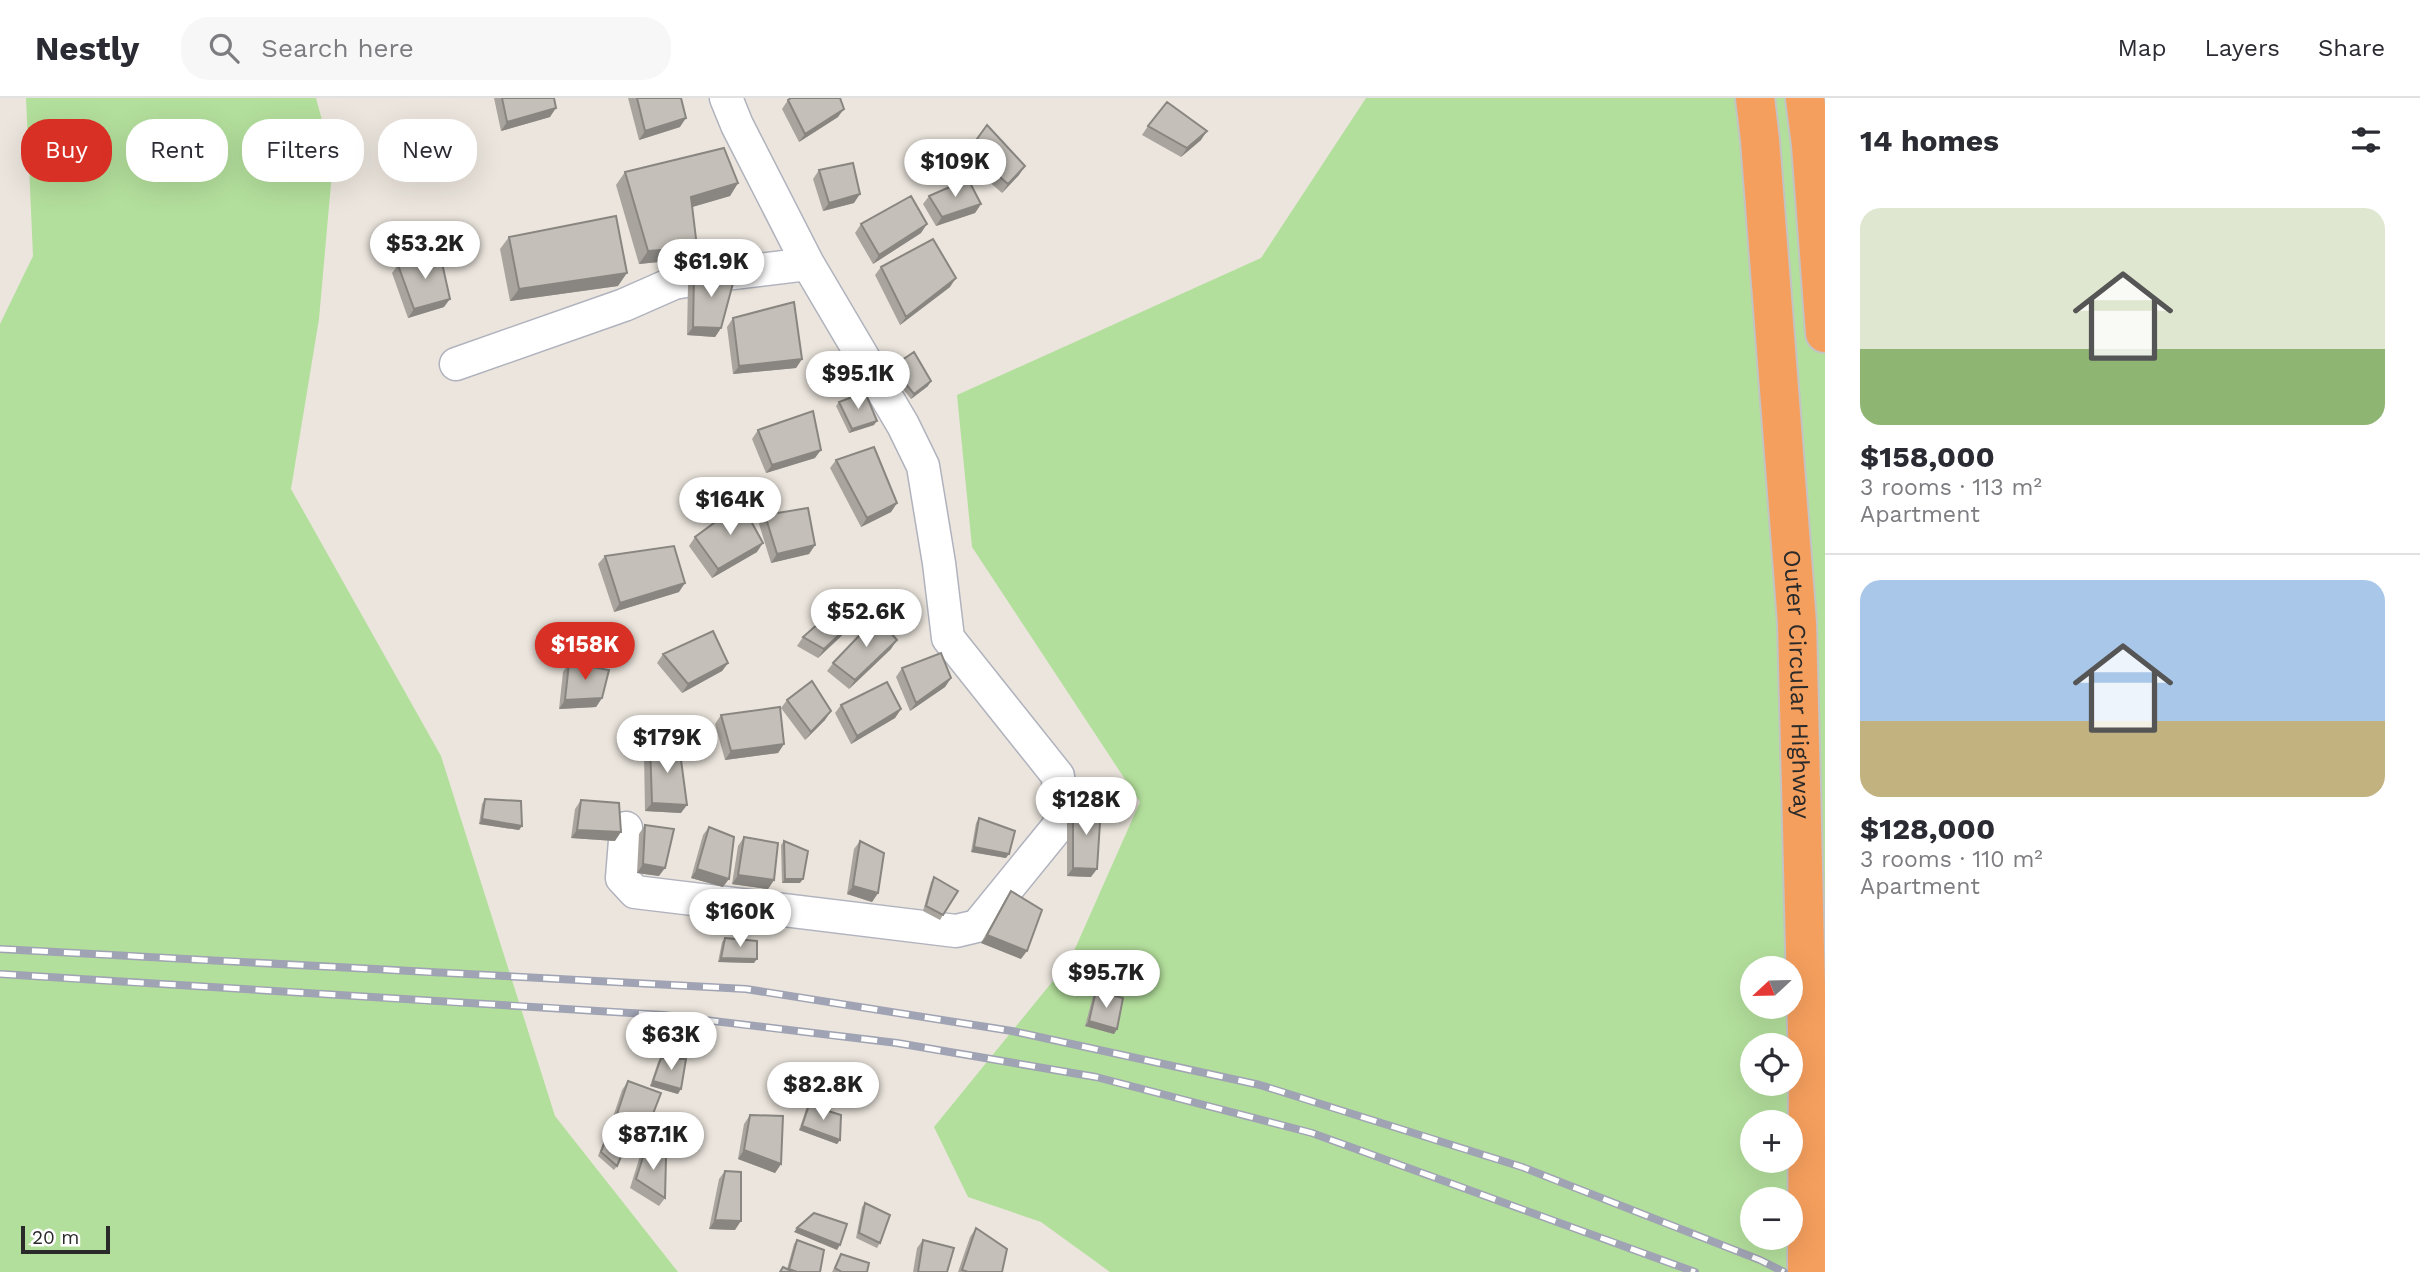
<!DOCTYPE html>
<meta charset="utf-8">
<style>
body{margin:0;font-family:"Work Sans",sans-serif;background:#f7f7f7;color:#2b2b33;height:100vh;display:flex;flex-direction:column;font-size:26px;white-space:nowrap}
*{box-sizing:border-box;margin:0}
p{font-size:23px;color:#7c7c81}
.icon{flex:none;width:38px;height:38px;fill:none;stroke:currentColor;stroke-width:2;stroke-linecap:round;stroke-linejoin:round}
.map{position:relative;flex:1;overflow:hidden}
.details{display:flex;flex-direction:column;background:#fff;width:595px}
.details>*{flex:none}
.hud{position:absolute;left:21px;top:21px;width:665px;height:63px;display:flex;gap:14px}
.needle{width:46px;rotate:248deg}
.tools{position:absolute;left:1740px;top:858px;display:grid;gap:14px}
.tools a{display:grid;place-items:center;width:63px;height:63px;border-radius:50%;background:#fff;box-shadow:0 7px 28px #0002;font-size:35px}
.scale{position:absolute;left:21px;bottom:18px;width:89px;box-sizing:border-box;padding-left:7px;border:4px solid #2a2a2a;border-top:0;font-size:19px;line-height:24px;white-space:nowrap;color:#2a2a2a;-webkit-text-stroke:5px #fff;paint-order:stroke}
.price{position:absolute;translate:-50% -60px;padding:0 16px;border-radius:24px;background:#fff;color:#222;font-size:23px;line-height:46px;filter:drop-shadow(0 2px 4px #0008)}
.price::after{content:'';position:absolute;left:50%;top:42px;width:21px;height:16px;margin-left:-10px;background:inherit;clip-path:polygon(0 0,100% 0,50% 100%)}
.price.current{background:#d93025;color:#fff}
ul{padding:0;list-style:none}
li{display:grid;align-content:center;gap:14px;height:371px;padding:0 35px}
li+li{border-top:2px solid #e1e1e2}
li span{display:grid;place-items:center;height:217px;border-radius:21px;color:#555}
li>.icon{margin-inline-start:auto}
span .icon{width:126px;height:126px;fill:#fffc;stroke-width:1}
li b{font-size:30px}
h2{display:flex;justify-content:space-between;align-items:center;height:84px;padding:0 35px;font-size:30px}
.tag{padding:0 24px;border-radius:28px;background:#fff;box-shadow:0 7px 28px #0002;font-size:24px;line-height:63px}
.tag.current{background:#d93025;color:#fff}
header{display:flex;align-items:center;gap:42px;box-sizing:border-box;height:98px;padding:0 35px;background:#fff;border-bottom:2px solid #e1e1e2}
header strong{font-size:33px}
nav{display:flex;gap:38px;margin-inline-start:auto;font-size:24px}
.search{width:490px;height:63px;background:#f7f7f7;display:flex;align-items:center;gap:18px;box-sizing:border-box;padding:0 24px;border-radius:28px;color:#7c7c81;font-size:26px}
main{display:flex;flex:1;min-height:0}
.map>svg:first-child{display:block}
.green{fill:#b3df9c;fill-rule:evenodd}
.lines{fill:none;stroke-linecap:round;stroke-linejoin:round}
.minor-casing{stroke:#b0b3bd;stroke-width:35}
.motorway-casing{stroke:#c3c3c3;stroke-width:42}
.minor{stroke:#fff;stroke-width:32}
.motorway{stroke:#f59f5e;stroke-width:38}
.rail-casing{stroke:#a0a3b3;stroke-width:8}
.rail{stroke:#fff;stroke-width:5;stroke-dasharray:16;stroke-linecap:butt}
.wall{fill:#a9a49e}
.shaded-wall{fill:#898681}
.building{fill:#c4bfb8;stroke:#898681;stroke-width:2}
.labels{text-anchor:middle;stroke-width:5;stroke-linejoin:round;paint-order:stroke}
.street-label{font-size:24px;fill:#2a2a2a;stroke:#fff}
</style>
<header>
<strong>Nestly</strong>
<div class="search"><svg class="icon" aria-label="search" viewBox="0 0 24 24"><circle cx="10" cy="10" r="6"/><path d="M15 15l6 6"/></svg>Search here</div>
<nav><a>Map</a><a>Layers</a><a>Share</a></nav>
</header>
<main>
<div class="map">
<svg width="1825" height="1174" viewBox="0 0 1825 1174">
<rect width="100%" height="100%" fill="#ebe5dd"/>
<path class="green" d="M26,0H316L333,63L319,221L291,391L441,658L555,1018L678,1174H0V226L33,158Z
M1366,0H1825V1174H1110L1041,1124L968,1099L934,1029L1070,862L1140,704L972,449L957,297L1261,160ZM1752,870H1790V908H1752ZM1752,947H1790V985H1752ZM1752,1024H1790V1062H1752ZM1752,1101H1790V1139H1752Z"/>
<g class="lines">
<defs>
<path id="minor" d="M456,266L624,207L674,185L725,176L808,166
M626,730L622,780L635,794L956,833L977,828L1060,726L1058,678L948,540L939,465L923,368L903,327L808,166L737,27L726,0"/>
<g id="motorway">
<path id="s1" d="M1755,0L1760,42L1797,525L1808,972L1807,1174"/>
<path d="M1805,0L1811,47L1825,235"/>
</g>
</defs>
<use href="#minor" class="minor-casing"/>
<use href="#motorway" class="motorway-casing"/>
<use href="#minor" class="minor"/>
<use href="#motorway" class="motorway"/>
<defs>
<path id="rail" d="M0,851L746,891L1012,933L1260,987L1522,1069L1760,1162L1784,1174
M0,876L663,917L897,945L1096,979L1312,1035L1695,1174"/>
</defs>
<use href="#rail" class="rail-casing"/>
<use href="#rail" class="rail"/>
</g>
<path class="wall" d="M494,0H554L550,19L501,33Z
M628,0H681L680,29L639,42Z
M788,2L838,19L799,44L782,11Z
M987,27L1019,77L1002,95L963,61Z
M1148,28L1201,42L1181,59L1142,37Z
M819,72L854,105L823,113L813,81Z
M625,74L738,85L730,98L692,109L697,149L688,161L639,166L616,87Z
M929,98L981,106L975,115L936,128L923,106Z
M861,126L921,135L873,166L855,135Z
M509,139L618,188L510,203L500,151Z
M398,167L444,209L408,220L392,175Z
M881,169L950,189L900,227L875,177Z
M694,177L721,230L715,239L687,237L688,186Z
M733,220L802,261L796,270L733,276L727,229Z
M892,269L928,288L911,301L889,273Z
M839,304L874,327L849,335L836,308Z
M758,332L815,360L766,375L752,341Z
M836,362L897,405L891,414L861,429L830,370Z
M765,417L815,447L809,456L771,465L759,426Z
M695,439L757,454L712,480L689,448Z
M605,458L679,494L614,514L598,466Z
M854,526L818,560L797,548L803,539Z
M891,551L849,591L827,573L833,565Z
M663,556L728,565L722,573L682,595L657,565Z
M569,565L602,600L596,609L559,611L563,574Z
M902,570L951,580L945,589L910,613L896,579Z
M787,602L825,622L805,642L781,610Z
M841,607L901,611L895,620L851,646L835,615Z
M721,617L784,646L778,655L725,662L715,626Z
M650,647L681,715L645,713L644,655Z
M485,701L522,728L519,732L479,726L482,706Z
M581,702L615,743L571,740L575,711Z
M1073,709L1091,779L1067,778V718Z
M979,720L1006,760L971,754L976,725Z
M645,727L659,778L637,775L639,736Z
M709,729L723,789L691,780L703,737Z
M744,739L774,782L768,791L732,786L738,748Z
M784,743L800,785H782L781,747Z
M860,743L878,795L872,804L847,796L854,751Z
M934,779L943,817L940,822L923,813L931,784Z
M1011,793L1021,861L981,845L1005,802Z
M725,840L754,865L718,864L722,844Z
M1096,893L1117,931L1114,936L1085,928L1093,898Z
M661,960L678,996L650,988L658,964Z
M628,983L651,1021L645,1030L610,1028L622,992Z
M809,1007L840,1042L837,1046L799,1032L806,1011Z
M750,1017L781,1066L775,1075L738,1061L744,1026Z
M608,1035L617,1068L614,1072L598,1058L605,1040Z
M646,1050L665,1100L659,1108L630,1090L640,1058Z
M725,1073L735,1132L709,1131L719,1081Z
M865,1105L880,1145L877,1150L856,1140L862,1109Z
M976,1130L1002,1174H958L970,1139Z
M797,1142L820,1174L787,1171L794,1146Z
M923,1142L947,1174H913L917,1150Z
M841,1156L867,1174H832Z"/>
<path class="shaded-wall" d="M556,10L550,19L501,33L507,24Z
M844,11L838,19L799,44L805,36Z
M686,20L680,29L639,42L645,33Z
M1207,33L1201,42L1181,59L1187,50Z
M1025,68L1019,77L1002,95L1008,86Z
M738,85L730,98L682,112L691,99Z
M860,96L854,105L823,113L829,105Z
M981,106L975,115L936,128L942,119Z
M927,126L921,135L873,166L879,157Z
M697,149L688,161L639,166L648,153Z
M627,175L618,188L510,203L519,191Z
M956,180L950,189L900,227L906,219Z
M450,201L444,209L408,220L414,211Z
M693,229L721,230L715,239L687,237Z
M802,261L796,270L733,276L739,268Z
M931,283L928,288L911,301L914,296Z
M877,323L874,327L849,335L852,331Z
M821,352L815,360L766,375L772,367Z
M897,405L891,414L861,429L867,420Z
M763,445L757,454L712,480L718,471Z
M815,447L809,456L771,465L777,456Z
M685,485L679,494L614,514L620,505Z
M860,517L854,526L818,560L824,551Z
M897,542L891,551L849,591L855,582Z
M728,565L722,573L682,595L688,586Z
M951,580L945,589L910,613L916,605Z
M602,600L596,609L559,611L565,602Z
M901,611L895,620L851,646L857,638Z
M831,613L825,622L805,642L811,634Z
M784,646L778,655L725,662L731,653Z
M652,705L687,707L681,715L645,713Z
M482,721L522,728L519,732L479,726Z
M577,732L621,734L615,743L571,740Z
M974,749L1009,756L1006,760L971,754Z
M643,766L665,770L659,778L637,775Z
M1073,770L1097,771L1091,779L1067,778Z
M697,771L729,781L723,789L691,780Z
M738,777L774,782L768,791L732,786Z
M785,781H803L800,785H782Z
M853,788L878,795L872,804L847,796Z
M987,837L1027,853L1021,861L981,845Z
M721,860L757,861L754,865L718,864Z
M1089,923L1117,931L1114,936L1085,928Z
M653,983L681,991L678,996L650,988Z
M616,1019L651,1021L645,1030L610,1028Z
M802,1028L840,1042L837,1046L799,1032Z
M744,1052L781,1066L775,1075L738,1061Z
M715,1122L741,1123L735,1132L709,1131Z
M797,1130L840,1147L837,1152L794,1134Z"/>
<path class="building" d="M502,0H554L556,10L507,24Z
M637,0H681L686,20L645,33Z
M791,0H840L844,11L805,36L788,2Z
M1167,4L1207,33L1187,50L1148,28Z
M987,27L1025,68L1008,86L969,52Z
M724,50L738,85L691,99L697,149L648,153L625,74Z
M853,65L860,96L829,105L819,72Z
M968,81L981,106L942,119L929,98Z
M911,98L927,126L879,157L861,126Z
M616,118L627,175L519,191L509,139Z
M933,141L956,180L906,219L881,169Z
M440,156L450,201L414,211L398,167Z
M736,174L721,230L693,229L694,177Z
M794,204L802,261L739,268L733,220Z
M914,254L931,283L914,296L892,269Z
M865,294L877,323L852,331L839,304Z
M813,313L821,352L772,367L758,332Z
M874,349L897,405L867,420L836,362Z
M741,405L763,445L718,471L695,439Z
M808,410L815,447L777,456L765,417Z
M674,448L685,485L620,505L605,458Z
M844,503L860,517L824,551L803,539Z
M877,519L897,542L855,582L833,565Z
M713,533L728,565L688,586L663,556Z
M941,555L951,580L916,605L902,570Z
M569,565L609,572L602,600L565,602Z
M812,583L831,613L811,634L787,602Z
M887,584L901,611L857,638L841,607Z
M780,609L784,646L731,653L721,617Z
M650,647H679L687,707L652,705Z
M485,701L521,703L522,728L482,721Z
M581,702L619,705L621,734L577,732Z
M1073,709H1101L1097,771L1073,770Z
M979,720L1015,733L1009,756L974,749Z
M645,727L674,731L665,770L643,766Z
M709,729L734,739L729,781L697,771Z
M744,739L778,745L774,782L738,777Z
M784,743L808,753L803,781H785Z
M860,743L884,755L878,795L853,788Z
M934,779L958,793L943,817L926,808Z
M1011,793L1042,812L1027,853L987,837Z
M725,840L757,843V861L721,860Z
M1096,893L1123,900L1117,931L1089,923Z
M661,960L686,961L681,991L653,983Z
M628,983L661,995L651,1021L616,1019Z
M809,1007L841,1017L840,1042L802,1028Z
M750,1017L783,1018L781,1066L744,1052Z
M608,1035L628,1042L617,1068L601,1054Z
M646,1050L666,1059L665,1100L636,1081Z
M725,1073L741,1074V1123L715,1122Z
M865,1105L890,1117L880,1145L859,1135Z
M814,1115L847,1126L840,1147L797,1130Z
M976,1130L1007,1151L1002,1174H968L962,1172Z
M797,1142L824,1152L820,1174H797L789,1171Z
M923,1142L954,1150L947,1174H918Z
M841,1156L869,1165L867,1174H842L835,1170Z
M783,1169L793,1174H780Z"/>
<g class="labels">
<g class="street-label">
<text dy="8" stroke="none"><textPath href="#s1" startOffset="588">Outer Circular Highway</textPath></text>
</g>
</g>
</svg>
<div class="tools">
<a><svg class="needle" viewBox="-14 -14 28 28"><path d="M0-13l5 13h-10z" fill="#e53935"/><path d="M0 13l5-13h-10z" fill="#7c7c81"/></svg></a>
<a><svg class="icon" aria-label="locate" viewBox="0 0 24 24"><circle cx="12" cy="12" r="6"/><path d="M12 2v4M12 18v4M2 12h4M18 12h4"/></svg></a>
<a>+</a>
<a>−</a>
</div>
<div class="scale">20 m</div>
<b class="price" style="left:955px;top:101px">$109K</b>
<b class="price" style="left:425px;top:183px">$53.2K</b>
<b class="price" style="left:711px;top:201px">$61.9K</b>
<b class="price" style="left:858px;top:313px">$95.1K</b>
<b class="price" style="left:730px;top:439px">$164K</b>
<b class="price" style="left:866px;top:551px">$52.6K</b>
<b class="price current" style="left:585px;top:584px">$158K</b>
<b class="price" style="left:667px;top:677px">$179K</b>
<b class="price" style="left:1086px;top:739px">$128K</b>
<b class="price" style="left:740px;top:851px">$160K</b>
<b class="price" style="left:1106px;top:912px">$95.7K</b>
<b class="price" style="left:671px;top:974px">$63K</b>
<b class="price" style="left:823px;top:1024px">$82.8K</b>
<b class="price" style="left:653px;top:1074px">$87.1K</b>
<div class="hud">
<a class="tag current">Buy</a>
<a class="tag">Rent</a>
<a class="tag">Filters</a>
<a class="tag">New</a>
</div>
</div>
<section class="details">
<h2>14 homes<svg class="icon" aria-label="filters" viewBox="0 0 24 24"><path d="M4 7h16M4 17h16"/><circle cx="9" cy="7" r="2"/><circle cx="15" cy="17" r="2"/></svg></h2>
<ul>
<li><span style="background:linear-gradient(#dfe7d0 65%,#8fb573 0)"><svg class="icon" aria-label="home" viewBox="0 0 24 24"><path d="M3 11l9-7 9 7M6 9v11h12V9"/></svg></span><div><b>$158,000</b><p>3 rooms · 113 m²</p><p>Apartment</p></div></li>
<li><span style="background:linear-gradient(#a9c7e8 65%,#c2b280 0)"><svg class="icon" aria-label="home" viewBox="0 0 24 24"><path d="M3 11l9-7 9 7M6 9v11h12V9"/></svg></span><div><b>$128,000</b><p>3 rooms · 110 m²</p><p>Apartment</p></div></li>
</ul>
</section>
</main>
